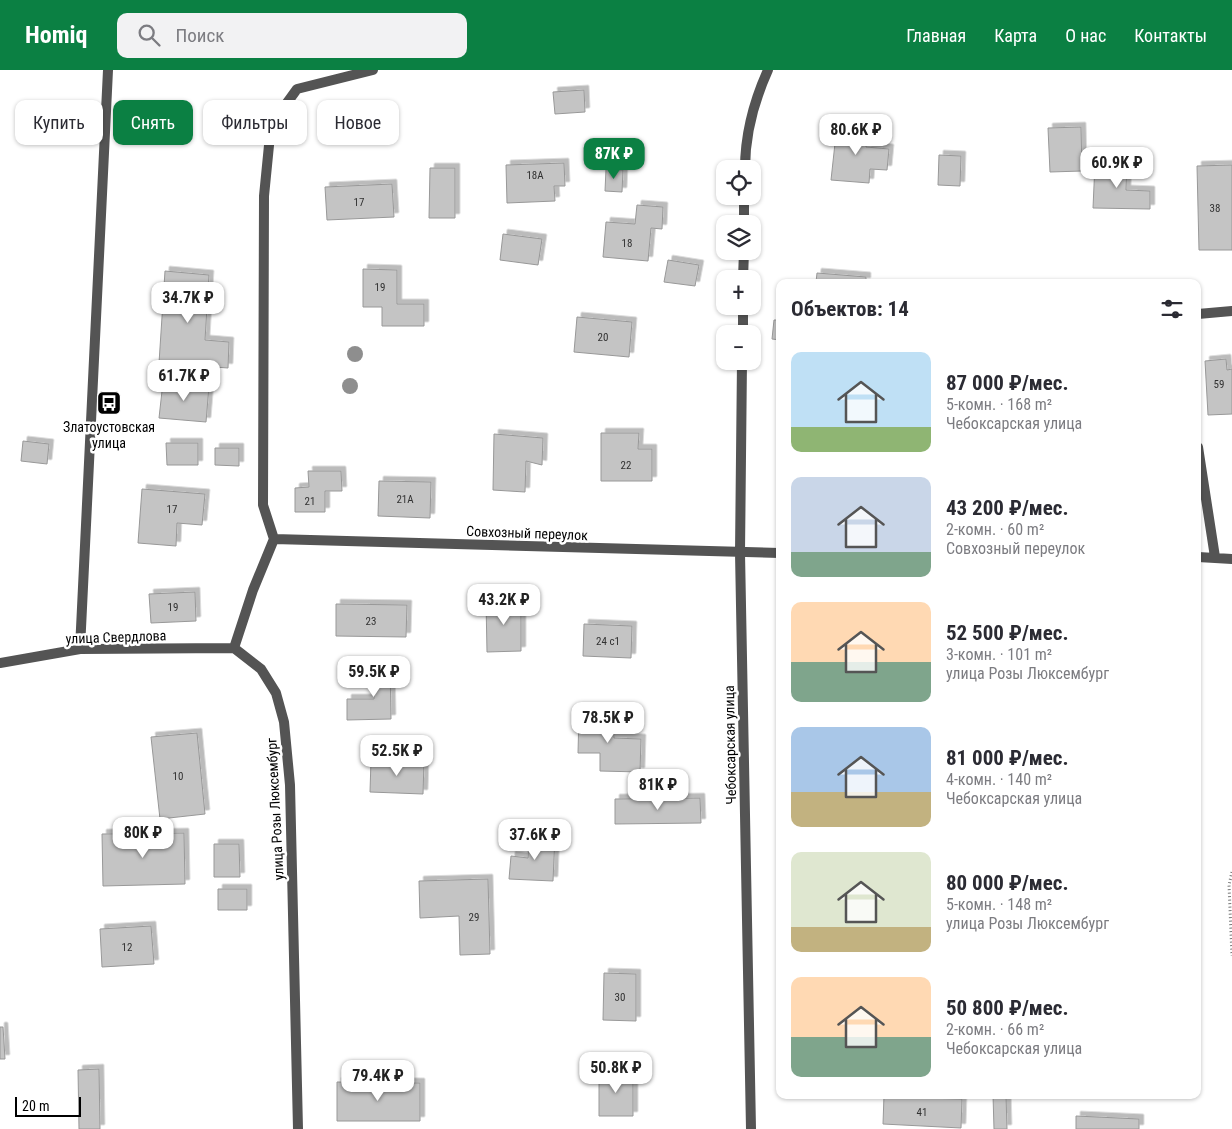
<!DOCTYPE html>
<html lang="ru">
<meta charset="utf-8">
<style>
body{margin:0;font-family:"Roboto Condensed",sans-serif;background:#f2f2f3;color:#2b2b33;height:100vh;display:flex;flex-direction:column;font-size:19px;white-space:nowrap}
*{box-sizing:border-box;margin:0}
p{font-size:16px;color:#7c7c81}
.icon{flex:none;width:28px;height:28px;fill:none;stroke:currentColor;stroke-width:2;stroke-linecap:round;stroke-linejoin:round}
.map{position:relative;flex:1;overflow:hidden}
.side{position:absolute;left:776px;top:209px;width:425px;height:820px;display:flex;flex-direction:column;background:#fff;border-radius:10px;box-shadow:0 1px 4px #0004}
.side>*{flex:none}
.guide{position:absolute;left:15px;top:30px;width:475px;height:45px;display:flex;gap:10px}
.buttons{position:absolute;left:716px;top:90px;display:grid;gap:10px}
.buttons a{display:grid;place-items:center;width:45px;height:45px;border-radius:10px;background:#fff;box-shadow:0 1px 4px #0004;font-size:25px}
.scale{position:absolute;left:15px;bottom:12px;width:66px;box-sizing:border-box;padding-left:5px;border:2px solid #000;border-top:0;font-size:14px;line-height:18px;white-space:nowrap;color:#000;-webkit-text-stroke:4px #fff;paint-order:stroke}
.price{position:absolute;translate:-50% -42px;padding:0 11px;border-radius:10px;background:#fff;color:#222;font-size:16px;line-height:32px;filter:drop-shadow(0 1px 2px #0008)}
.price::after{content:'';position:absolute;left:50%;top:30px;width:15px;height:11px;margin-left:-8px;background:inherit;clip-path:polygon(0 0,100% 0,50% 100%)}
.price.selected{background:#0b8043;color:#fff}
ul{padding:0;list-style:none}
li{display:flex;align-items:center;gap:15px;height:125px;padding:0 15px}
li span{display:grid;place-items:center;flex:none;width:140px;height:100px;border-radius:10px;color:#555}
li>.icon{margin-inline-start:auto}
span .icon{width:60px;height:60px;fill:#fffc;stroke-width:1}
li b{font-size:21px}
h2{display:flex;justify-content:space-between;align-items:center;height:60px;padding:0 15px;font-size:21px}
.pill{padding:0 18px;border-radius:10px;background:#fff;box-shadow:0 1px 4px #0004;font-size:18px;line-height:45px}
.pill.selected{background:#0b8043;color:#fff}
header{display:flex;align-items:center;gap:30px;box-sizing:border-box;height:70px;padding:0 25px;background:#0b8043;color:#fff}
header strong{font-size:24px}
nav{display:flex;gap:28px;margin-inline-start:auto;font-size:18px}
.search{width:350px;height:45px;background:#f2f2f3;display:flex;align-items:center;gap:12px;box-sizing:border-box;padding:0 18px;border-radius:10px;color:#7c7c81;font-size:19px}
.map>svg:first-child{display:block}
.building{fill:#c4c4c4;stroke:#989898;filter:url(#shadow)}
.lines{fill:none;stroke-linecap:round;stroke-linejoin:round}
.path{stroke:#767676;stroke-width:3;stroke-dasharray:1 2.5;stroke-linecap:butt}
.minor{stroke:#545454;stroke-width:10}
.tree{fill:#8e8e8e}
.labels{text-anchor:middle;stroke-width:5;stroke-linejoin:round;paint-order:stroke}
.number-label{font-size:11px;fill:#313131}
.poi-label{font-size:14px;fill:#000;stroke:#fff}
.street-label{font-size:14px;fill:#000;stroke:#fff}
</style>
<header>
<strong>Homiq</strong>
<div class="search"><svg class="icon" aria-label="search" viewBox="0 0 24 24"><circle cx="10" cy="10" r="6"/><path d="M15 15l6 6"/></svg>Поиск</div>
<nav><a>Главная</a><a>Карта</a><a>О нас</a><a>Контакты</a></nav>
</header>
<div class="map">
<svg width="1232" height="1059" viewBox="0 0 1232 1059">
<defs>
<filter id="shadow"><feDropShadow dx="4.5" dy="-4.5" stdDeviation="0" flood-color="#0004"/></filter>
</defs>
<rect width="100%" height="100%" fill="#fff"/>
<path class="building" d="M584,20L585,42L555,44L553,22Z
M837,55L868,58L866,77L889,79L887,100L870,99L869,113L831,110Z
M1081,57L1082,101L1050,102L1048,58Z
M939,85L961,86L960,116L938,115Z
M564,93L565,116H554L555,131L507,133L506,95Z
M1095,93H1127L1126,120L1150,121V139L1093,138Z
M1232,95V180H1199L1197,96Z
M430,98H455V148H429Z
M606,99L623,100L622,122L605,121Z
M392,114L394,147L327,150L325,117Z
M637,135L663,137L662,159L651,158L648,191L603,187L606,152L635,154Z
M503,164L542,169L538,195L500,190Z
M668,190L699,195L695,216L664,212Z
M363,199L397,200V234H424V256H382V237H363Z
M165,201L209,205L205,270L229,272L228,298L159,293Z
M817,203L866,207V212H816Z
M577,247L632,252L629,287L574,282Z
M774,250H780V270L772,269Z
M1226,289L1227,300L1232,299V344L1208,345L1205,291Z
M163,312L209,316L206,352L159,348Z
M601,363H639L638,379H652V411H601Z
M494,364L543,368L542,395L526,391L525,422L493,420Z
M23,371L49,374L47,394L21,391Z
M166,373H198V395H167Z
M215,378H239V396L215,395Z
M308,401H341L342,421H325V442H295V418L309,417Z
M379,411L431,412L430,448L378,446Z
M142,419L205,424L202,455L177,453L176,476L138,473Z
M195,522L196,551L151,553L149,524Z
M521,530V581L487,582L486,531Z
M336,534L407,535L406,567L336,566Z
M584,554L632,556L631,588L583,586Z
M374,593H390L391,649L347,650V629H374Z
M579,643L614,644V668L641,669L640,702L600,701V683H578Z
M197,663L205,744L160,749L151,667Z
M371,690L424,692L423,724L370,722Z
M700,728L701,753L615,754V729Z
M184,763L185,814L103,816L102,764Z
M529,765L555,766L553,811L509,809L511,786L528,788Z
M214,774H239L240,807H214Z
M488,809L490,884L460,885L459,846L420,848L419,811Z
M218,819H247V840H218Z
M151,856L154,894L102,897L100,859Z
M604,903L636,904V951L603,950Z
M0,957H3L5,989H0Z
M99,999L100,1059H79L78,1000Z
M599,1003H633V1046H599Z
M337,1012L420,1013V1051H337Z
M884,1025H923V1028L962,1029L961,1058L883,1054Z
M993,1025H1006L1007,1059H994Z
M1076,1046L1139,1049V1059H1076Z"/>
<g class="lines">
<path class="path" d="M1232,802L1229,815L1232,886"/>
<path class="minor" d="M745,99C745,65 754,31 768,0
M744,154V126
M743,209L744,181
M1198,244L1232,241
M743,264V236
M742,291L740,483L751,1059
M1198,377L1215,487
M274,469L780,483
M1198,487L1232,489
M80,579L108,0
M0,593L80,579L234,578
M298,1059L290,715L284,652L276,623L261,599L234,578L253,520L274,469L263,435L264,126L271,55L297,19L373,0"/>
</g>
<g class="tree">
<circle cx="355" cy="284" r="8"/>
<circle cx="350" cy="316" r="8"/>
</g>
<defs>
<symbol id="bus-square" viewBox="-11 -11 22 22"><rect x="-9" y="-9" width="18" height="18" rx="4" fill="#000" stroke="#fff"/><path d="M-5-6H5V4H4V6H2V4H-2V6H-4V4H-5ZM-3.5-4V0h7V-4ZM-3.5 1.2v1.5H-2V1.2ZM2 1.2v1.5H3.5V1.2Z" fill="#fff"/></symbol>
</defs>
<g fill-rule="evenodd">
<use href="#bus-square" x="95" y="319" width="28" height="28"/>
</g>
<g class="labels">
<g class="number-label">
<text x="535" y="109">18А</text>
<text x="359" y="136">17</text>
<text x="1215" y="142">38</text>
<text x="627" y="177">18</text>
<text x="380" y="221">19</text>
<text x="603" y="271">20</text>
<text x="1219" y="318">59</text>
<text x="626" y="399">22</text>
<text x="405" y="433">21А</text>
<text x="310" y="435">21</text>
<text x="172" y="443">17</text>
<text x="173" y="541">19</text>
<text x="371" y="555">23</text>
<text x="608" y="575">24 с1</text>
<text x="178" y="710">10</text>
<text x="474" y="851">29</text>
<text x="127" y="881">12</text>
<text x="620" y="931">30</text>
<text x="922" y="1046">41</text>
</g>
<g class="poi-label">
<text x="109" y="362">Златоустовская<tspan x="109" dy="16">улица</tspan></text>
</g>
<g class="street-label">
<text transform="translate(527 463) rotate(2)" y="5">Совхозный переулок</text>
<text transform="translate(116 567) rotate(-2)" y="5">улица Свердлова</text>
<text transform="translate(730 675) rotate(-91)" y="5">Чебоксарская улица</text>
<text transform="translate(275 739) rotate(-93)" y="5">улица Розы Люксембург</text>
</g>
</g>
</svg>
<div class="buttons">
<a><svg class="icon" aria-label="locate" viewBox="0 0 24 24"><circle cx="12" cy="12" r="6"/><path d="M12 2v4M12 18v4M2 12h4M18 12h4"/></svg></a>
<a><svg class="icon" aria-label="layers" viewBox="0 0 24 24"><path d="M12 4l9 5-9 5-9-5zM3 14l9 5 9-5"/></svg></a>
<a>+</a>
<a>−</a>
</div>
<div class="scale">20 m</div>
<b class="price" style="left:856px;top:86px">80.6K ₽</b>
<b class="price selected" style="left:614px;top:110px">87K ₽</b>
<b class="price" style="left:1117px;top:119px">60.9K ₽</b>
<b class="price" style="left:188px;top:254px">34.7K ₽</b>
<b class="price" style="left:184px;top:332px">61.7K ₽</b>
<b class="price" style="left:504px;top:556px">43.2K ₽</b>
<b class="price" style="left:374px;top:628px">59.5K ₽</b>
<b class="price" style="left:608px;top:674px">78.5K ₽</b>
<b class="price" style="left:397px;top:707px">52.5K ₽</b>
<b class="price" style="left:658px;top:741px">81K ₽</b>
<b class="price" style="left:143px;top:789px">80K ₽</b>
<b class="price" style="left:535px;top:791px">37.6K ₽</b>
<b class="price" style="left:616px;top:1024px">50.8K ₽</b>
<b class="price" style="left:378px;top:1032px">79.4K ₽</b>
<div class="guide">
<a class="pill">Купить</a>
<a class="pill selected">Снять</a>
<a class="pill">Фильтры</a>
<a class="pill">Новое</a>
</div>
<section class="side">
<h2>Объектов: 14<svg class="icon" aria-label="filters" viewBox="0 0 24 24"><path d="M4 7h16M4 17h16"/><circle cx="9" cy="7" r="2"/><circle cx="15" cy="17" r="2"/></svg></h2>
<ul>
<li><span style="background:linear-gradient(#bfe0f5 75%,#8fb573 0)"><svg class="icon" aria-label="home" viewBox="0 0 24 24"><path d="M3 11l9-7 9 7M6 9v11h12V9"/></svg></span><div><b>87 000 ₽/мес.</b><p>5-комн. · 168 m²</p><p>Чебоксарская улица</p></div></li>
<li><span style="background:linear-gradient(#c9d6e8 75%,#7fa58c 0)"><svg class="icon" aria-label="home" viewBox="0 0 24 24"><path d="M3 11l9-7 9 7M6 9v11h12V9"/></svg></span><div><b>43 200 ₽/мес.</b><p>2-комн. · 60 m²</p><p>Совхозный переулок</p></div></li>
<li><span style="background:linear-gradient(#ffd9b3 60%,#7fa58c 0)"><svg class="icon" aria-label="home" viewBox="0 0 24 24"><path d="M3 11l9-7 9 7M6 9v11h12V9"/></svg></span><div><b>52 500 ₽/мес.</b><p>3-комн. · 101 m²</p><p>улица Розы Люксембург</p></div></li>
<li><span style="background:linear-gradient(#a9c7e8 65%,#c2b280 0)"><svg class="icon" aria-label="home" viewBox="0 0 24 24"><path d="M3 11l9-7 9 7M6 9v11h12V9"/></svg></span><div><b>81 000 ₽/мес.</b><p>4-комн. · 140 m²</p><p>Чебоксарская улица</p></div></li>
<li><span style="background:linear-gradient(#dfe7d0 75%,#c2b280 0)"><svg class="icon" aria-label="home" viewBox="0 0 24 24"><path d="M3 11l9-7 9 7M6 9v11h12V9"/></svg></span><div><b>80 000 ₽/мес.</b><p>5-комн. · 148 m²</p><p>улица Розы Люксембург</p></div></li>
<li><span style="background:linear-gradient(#ffd9b3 60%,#7fa58c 0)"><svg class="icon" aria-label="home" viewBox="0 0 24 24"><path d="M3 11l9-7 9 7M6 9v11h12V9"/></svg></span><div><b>50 800 ₽/мес.</b><p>2-комн. · 66 m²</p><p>Чебоксарская улица</p></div></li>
</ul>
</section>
</div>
